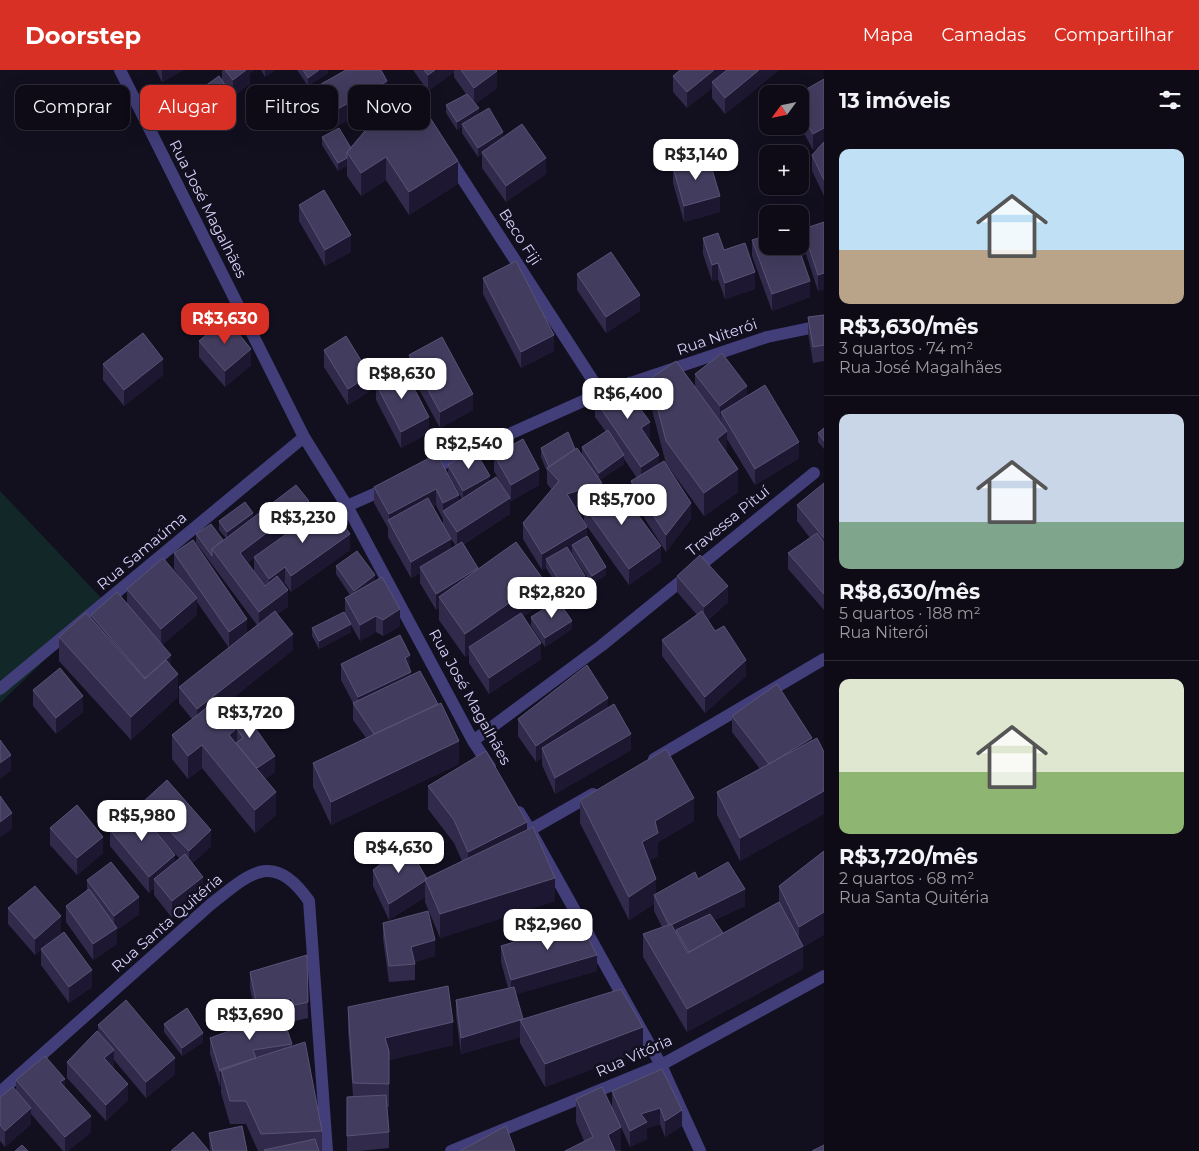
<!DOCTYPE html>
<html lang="pt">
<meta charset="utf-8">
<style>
body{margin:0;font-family:Montserrat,sans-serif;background:#1c1924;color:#f1f3f6;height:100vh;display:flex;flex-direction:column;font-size:19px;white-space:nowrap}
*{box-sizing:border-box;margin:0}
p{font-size:16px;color:#9b9ba1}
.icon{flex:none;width:28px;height:28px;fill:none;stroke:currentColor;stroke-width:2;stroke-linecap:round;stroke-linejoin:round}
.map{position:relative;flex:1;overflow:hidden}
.details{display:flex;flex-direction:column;background:#0e0b17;width:375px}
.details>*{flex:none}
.top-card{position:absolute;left:15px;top:15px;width:475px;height:45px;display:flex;gap:10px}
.needle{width:32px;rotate:237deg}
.tools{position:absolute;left:759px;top:15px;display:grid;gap:10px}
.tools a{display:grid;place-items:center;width:50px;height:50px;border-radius:10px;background:#0e0b17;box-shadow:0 5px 20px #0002,0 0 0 1px #2e2b36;font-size:25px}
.price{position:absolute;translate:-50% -42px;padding:0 11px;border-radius:10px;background:#fff;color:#222;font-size:16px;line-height:32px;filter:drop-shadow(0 1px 2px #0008)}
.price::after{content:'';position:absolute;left:50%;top:30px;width:15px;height:11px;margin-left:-8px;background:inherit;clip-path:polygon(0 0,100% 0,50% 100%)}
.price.on{background:#d93025;color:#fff}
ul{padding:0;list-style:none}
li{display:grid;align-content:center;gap:10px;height:265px;padding:0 15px}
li+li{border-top:1px solid #2e2b36}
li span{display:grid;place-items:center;height:155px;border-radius:10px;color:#555}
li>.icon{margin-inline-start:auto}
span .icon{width:90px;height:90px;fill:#fffc;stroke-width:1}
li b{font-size:21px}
h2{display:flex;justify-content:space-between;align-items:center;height:60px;padding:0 15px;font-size:21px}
.chip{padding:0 18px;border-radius:10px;background:#0e0b17;box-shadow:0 5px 20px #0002,0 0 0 1px #2e2b36;font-size:18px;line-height:45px}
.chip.on{background:#d93025;color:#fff}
header{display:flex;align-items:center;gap:30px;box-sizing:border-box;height:70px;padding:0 25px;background:#d93025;color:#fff}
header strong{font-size:24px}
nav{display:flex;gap:28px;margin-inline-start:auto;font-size:18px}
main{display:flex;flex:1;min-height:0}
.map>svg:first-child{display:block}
.green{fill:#122828}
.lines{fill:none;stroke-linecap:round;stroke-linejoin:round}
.minor{stroke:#413e7a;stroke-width:12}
.wall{fill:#312a4b;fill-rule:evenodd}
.shaded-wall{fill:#1d1732}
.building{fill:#423c5e;stroke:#5a5376}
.labels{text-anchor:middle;stroke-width:5;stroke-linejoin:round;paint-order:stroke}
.street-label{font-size:15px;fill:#d7d1fa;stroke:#120f1f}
</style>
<header>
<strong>Doorstep</strong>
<nav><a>Mapa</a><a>Camadas</a><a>Compartilhar</a></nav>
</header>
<main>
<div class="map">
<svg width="824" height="1081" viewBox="0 0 824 1081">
<rect width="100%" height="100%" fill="#120f1f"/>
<path class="green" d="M0,421L105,532L0,633Z"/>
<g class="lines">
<path class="minor" d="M120,0L304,367L347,436L473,671L490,697
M449,88L601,323
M427,401L601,323L767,267L824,255
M347,436L390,417
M0,619L304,367
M473,671L601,576L814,403
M654,689L824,589
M519,742L530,760L661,995L700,1081
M530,760L593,724
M0,1022L210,835C249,804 273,779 309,831L327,1081
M451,1081L661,995L824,906"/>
</g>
<path class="wall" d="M156,0H184L162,12Z
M222,0H254L250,3V14L233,26L228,19V27L214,37L205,24V16L222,11Z
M261,0H275L265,7Z
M297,0H328V3L308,16Z
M413,0H496L497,18L475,34L479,44L503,67L546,104L506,132L482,98V84L478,87L462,63V57L457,60L446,43V35L466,24L454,7V2L428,21Z
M680,0H779L725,44L712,28V18L687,38L673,22V6Z
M824,9V126L812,101V85L819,77L813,80L800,56V24Z
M321,14L387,27L336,57L321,30Z
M370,55L458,114L409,145L386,110L361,126L347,106V96L338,101L322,75V67L351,78Z
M673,97L720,142L684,152L673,113Z
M299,135L351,182L325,196L299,151Z
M824,152V219L818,221L803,175V159Z
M703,168L724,180L755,219L725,229L718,209L712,211L703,184Z
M752,170L810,227L772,241L752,186Z
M577,204L640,241L606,263L577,220Z
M483,208L554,281L521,298L483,224Z
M824,245V291L813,293L808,263V247Z
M199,271L251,295L225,317L199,287Z
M324,280L370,321L348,335L324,297Z
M409,285L473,340L440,358L409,301Z
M103,294L163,305L124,336L103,310Z
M695,304L747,326L799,388L755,415L727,369V384L738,422L704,446L667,395L691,449L666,482L631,427V411L637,408L624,389V394L600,410L602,423L661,492L629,515L586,455L587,466L606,505L592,514L572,484V482L571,483L585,514L564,527L546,498L542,500L523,469V453L552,420L547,414V402L541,387V378L575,379L582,385V377L606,362L595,347V330L641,340L650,369H649L659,394H666L650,332V309L695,318ZM588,434L584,436V452L575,438Z
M376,314L429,363L401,378L376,330Z
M824,358V379L818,372V363Z
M437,384L459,431L462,429L448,403V395L490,411L506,423L494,401V385L539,415L511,431L510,429V444L464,474L478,499L543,533L524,546L541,589L489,624L469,593V585L465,587L439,550V538L436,540L420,513V503L411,508L388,467V458L374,433V417ZM436,435L443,449V456L433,437ZM448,465L456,476L451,479Z
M824,413V540L788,499V483L810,468L797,451V435Z
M253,448H309L286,464L350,480L291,522L285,513L283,515L288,537L277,544L293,580L220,638L227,646V644L275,702L265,709L276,745L255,763L202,698L188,709L172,689V665L192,649L179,633V617L229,578L197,532V545L162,575L171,596L178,627L131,670L59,591V567L91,549V545L127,533V519L184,513L174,499V483L247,563L257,555L196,473V464L223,470L226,468L219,460V451ZM254,488V501L248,493Z
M336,496L375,511L400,556L383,566L376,562L360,571L351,555V562L319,579L312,566V558L345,543V528L350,525L336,504Z
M677,506L728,532L708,550L746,606L705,643L662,586V570L697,545L677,522Z
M531,547L572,559L545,577L531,556Z
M341,594L410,599L411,605L459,694L331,755L313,717V693L366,668L353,650V633L341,610Z
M33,620L83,642L56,664L33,636Z
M608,638L631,680L555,724L542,695V688L536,692L518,666V649Z
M732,646L812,671L824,682V744L740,791L717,745V722L760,699L732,662Z
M428,716L527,760L555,831L440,868L425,832V827L389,850L373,816V800L410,779L427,809L462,791L454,773L428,739Z
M580,730L694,751L658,772V786L649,791L656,823L698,809L745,836L714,850L723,863L779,832V816L824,781L803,878V899L687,962L643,887V864L662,857L654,841V834L629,850L580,753Z
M142,733L211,776L192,794L203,823L172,848L154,825V818L149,823L110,776V760L142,745ZM167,775L180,789L175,792Z
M50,758L103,783L77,805L50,775Z
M87,810L139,844L117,860V874L93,890L66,852V836L87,821Z
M8,838L61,862L44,877L92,917L69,933L41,895V880L35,885L8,854Z
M383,853L435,886L415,892V910L389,912L383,869Z
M501,876L597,901L516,924L523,949L643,980L545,1017L520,973V967L461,984L456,946V930L508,918L501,892Z
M307,885L308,948L295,951L291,944L282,947L292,974V976L322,1061V1081H258L246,1054H230L221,1023V1016L220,1017L210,984V968L257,951L250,919V902Z
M348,937L453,975L389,990V1037H387L389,1062V1078L360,1081H347V1027L353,1026L348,961Z
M164,954L203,972L182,986L164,962Z
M98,955L175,1004L146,1028L114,990V996L113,997L128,1030L106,1051L67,1008V992L98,962Z
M662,999L682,1056L665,1067L660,1054L647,1058V1069L630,1077L621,1057V1080L620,1081H565L584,1071L576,1052V1029L612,1037V1021Z
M16,1010L65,1017L91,1062L68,1081H63L31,1044V1054L5,1077L0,1071V1027L16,1021Z
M209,1063L247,1081H210Z"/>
<path class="shaded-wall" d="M162,0H184L162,12Z
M244,0H254L250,3V14L233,26V10Z
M265,0H275L265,7Z
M319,0H328V3L308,16V8Z
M435,0H454V2L428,21V5Z
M714,0H734L712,12V18L687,38V22Z
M759,0H779L725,44V28Z
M497,1V18L474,35V18Z
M387,11V27L336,57V40Z
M228,19V27L214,37V28Z
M479,38V46L462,54V57L457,60V52Z
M824,58V74L813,80V64Z
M503,62V70L482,82V84L478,87V78Z
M386,87V110L361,126V103Z
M347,88V96L338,101V93Z
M546,88V104L506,132V116Z
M458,91V114L409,145V122Z
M720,126V142L684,152V136Z
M351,165V182L325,196V180Z
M718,193V209L712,211V195Z
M755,202V219L725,229V213Z
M824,203V219L818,221V205Z
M810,211V227L772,241V224Z
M640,225V241L606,263V247Z
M554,265V281L521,298V282Z
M251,279V295L225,317V301Z
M163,289V305L124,336V320Z
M370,305V321L348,335V319Z
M747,316V332L721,342L720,353V336Z
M473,324V340L440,358V342Z
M641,325V341L634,330Z
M429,347V363L401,378V362Z
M650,352V369L641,374V358Z
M727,361V385L717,369Z
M799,372V388L755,415V399Z
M624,385V394L599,411V403Z
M659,385V401L641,413V397Z
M539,399V415L511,431V415Z
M738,399V422L704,446V423Z
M490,406V414L463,430V421Z
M602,413V429L567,441V424Z
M436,419V435L392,458L389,452V444Z
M459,425V441H443V450V433Z
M510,428V444L457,478V462Z
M309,431V448L240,499V483Z
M691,433V449L666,482V465Z
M253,443V451L227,470V462Z
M587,457V473L572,475V482L550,495L546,489V498L542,500V484Z
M350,464V480L291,522V506Z
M451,469V486L420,497V503L411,508V492Z
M661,476V492L629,515V499Z
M285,497V513L269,525V509Z
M606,497V505L592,514V506Z
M478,498L439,527V538L436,540V524Z
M375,505V514L354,529V521Z
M585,506V514L564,527V519Z
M543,509V533L472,582L469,577V585L465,587V564Z
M728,516V532L704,553V537Z
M288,520V537L259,558V542Z
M197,528V545L161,576V559Z
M400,539V556L383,566V550Z
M376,546V562L360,571V555Z
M247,549V565L229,578V562Z
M572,551V559L545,577V568Z
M351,554V562L319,579V571Z
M293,564V580L197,656V639Z
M541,573V589L489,624V608Z
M171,585V601L145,608Z
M410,585V601L405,588Z
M746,590V606L705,643V627Z
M411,602V618L358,642V627Z
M178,604V627L131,670V647Z
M83,626V642L56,664V648Z
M608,628V644L542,678V688L536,692V676Z
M237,658V674L229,665Z
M631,664V680L555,724V708Z
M812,668V684L769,694Z
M459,671V694L331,755V732Z
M202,675V698L188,709V686Z
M11,685V701L0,709V693Z
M275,686V702L255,716V700Z
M824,721V744L740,791V768Z
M276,722V745L255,763V740Z
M694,728V751L658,772V786L642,795V772L655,751Z
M12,743V759L0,768V752Z
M527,752V775L468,805V782Z
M211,760V776L189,797V781Z
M103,767V783L77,805V788Z
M175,785V801L154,809V818L149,823V807Z
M203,807V823L172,848V831Z
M555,808V831L440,868V844Z
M656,809V829L654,825V834L629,850V827Z
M425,811V827L389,850V834Z
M745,819V836L680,867L676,860V869L669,856Z
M139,827V844L117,860V874L93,890V874L114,859V846Z
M824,842V865L803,878V899L687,962V939L799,878V857Z
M61,846V862L35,885V869Z
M435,870V886L411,893V877Z
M597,885V901L511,926V910Z
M92,900V917L69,933V917Z
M291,928V944L258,957V941Z
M520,950V967L461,984V968Z
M453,952V975L385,991V968Z
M643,957V980L545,1017V994Z
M203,963V972L182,986V978Z
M114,980V996L104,1004V988Z
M175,988V1004L146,1028V1012Z
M221,1000V1016L220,1017V1001Z
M65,1009V1025L60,1012Z
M128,1014V1030L106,1051V1035Z
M31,1038V1054L5,1077V1061Z
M660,1038V1054L647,1058V1069L630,1077V1061L641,1044Z
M682,1040V1056L665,1067V1051Z
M91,1046V1062L68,1081H65V1067Z
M621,1057V1080L608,1081V1065Z"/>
<path class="building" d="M225,0H246L233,10Z
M303,0H319L308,8Z
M346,0H381L387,11L336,40L321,14Z
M424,0H435L428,5Z
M461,0H496L497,1L474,18Z
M680,0H714L687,22L673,6Z
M727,0H759L725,28L712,12Z
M219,6L228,19L214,28L205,16Z
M824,9V58L813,64L800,41V24H798Z
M467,24L479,38L457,52L446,35Z
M416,26L458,91L409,122L386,87L361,103L347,82L370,55Z
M489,38L503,62L478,78L462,54Z
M522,54L546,88L506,116L482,82Z
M339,58L351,78L347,82V88L338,93L322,67Z
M824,72V110L812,85Z
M708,86L720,126L684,136L673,97Z
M324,120L351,165L325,180L299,135Z
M824,152V203L818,205L803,159Z
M718,163L724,180L745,173L755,202L725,213L718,193L712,195L703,168Z
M768,165V176H798L810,211L772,224L752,170Z
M611,182L640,225L606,247L577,204Z
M516,191L554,265L521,282L483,208Z
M824,245V275L813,277L808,247Z
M226,248L251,279L225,301L199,271Z
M143,263L163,289L124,320L103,294Z
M346,266L370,305L348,319L324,280Z
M442,267L473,324L440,342L409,285Z
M722,283L747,316L720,336L695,304Z
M676,291L727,361L717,369L738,399L704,423L666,371L650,309Z
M404,299L429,347L401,362L376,314Z
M629,307L641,325L634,330L650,352L641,358L659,385L641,397L595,330Z
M765,315L799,372L755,399L721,342Z
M824,358V371L818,363Z
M608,360L624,385L599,403L582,377Z
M568,362L575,379L549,397L541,378Z
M523,369L539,399L511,415L494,385Z
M577,378L602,413L567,424L587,457L542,484L523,453L559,411L547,398Z
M474,379L490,406L463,421L448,395Z
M437,384L459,425L443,433L436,419L389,444L374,417Z
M664,391L691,433L666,465L631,411Z
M496,407L510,428L457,462L443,441Z
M824,413V468L797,435Z
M615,414L661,476L629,499L584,436Z
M296,415L309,431L240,483L265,516L277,506L288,520L259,542L212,479Z
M428,428L451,469L411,492L388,450Z
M245,432L253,443L227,462L219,451Z
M329,434L350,464L291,506L285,497L269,509L254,487Z
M211,454L223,470L212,479V486L196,464Z
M817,463L824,473V524L788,483Z
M587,466L606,497L592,506L572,475Z
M193,470L247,549L229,562L174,483Z
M462,472L478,498L436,524L420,497Z
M516,472L543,509L465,564L439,527Z
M567,477L585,506L564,519L546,489Z
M357,481L375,505L354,521L336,496Z
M700,485L728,516L704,537L677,506Z
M163,488L197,528L161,559L127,519Z
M382,507L400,539L383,550L376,546L360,555L345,528Z
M117,522L171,585L145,608L91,545Z
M558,530L572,551L545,568L531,547Z
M275,541L293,564L197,639L179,617Z
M702,541L715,561L724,556L746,590L705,627L662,570Z
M344,542L351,554L319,571L312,558Z
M86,543L145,609L166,590L178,604L131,647L59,567Z
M521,543L541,573L489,608L469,577Z
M400,565L410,585L405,588L411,602L358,627L341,594Z
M587,595L608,628L536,676L518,649Z
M60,598L83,626L56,648L33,620Z
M420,601L438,634L374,664L353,633Z
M777,614L812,668L769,694L732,646Z
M215,631L237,658L229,665L276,722L255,740L202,675L188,686L172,665Z
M441,633L459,671L331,732L313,693Z
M614,634L631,664L555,708L542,678Z
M239,635L275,686L257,698L236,673L243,668L227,644Z
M817,668L824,682V721L740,768L717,722Z
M0,670L11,685L0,693Z
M666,679L694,728L655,751L658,763L642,772L656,809L629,827L580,730Z
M486,681L527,752L468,782L454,750L428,716Z
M167,710L211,760L189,781L142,733Z
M0,726L12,743L0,752Z
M77,735L103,767L77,788L50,758Z
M136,738L175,785L149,807L110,760Z
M533,757L555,808L440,844L425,809Z
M410,772L409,778L427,809H425L426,810L389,834L373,800Z
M824,781V842L799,857L779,816Z
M185,784L203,807L172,831L154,809Z
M111,792L139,827L114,846L87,810Z
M728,792L745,819L671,855V854L669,855L654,825L695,802L698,809Z
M35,816L61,846L35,869L8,838Z
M89,819L117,858L93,874L66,836Z
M779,832L803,876L687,939L643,864L671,854L688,883Z
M428,841L435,870L411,877L415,894L389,896L383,853Z
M710,844L723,863L689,882L676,860Z
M580,852L597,885L511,910L501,876Z
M64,862L92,900L69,917L41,879Z
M307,885L308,932L295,935L291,928L258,941L250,902Z
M448,916L453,952L385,968L389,981V1014L353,1013L348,937Z
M514,917L523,949L461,968L456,930Z
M621,919L643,957L545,994L520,950Z
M126,930L175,988L146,1012L98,955Z
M187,938L203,963L182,978L164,954Z
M281,942L292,974L253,980L256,988L220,1001L210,968Z
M97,961L114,980L104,988L128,1014L106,1035L67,992Z
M305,972L322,1061L261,1064L246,1031H230L221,999Z
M45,986L65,1009L60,1012L91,1046L65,1067L16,1010Z
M662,999L682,1040L665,1051L660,1038L641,1044L647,1052L630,1061L612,1021Z
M13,1017L31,1038L5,1061L0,1055V1027Z
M602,1017L621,1057L608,1065L615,1081H565L593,1067L576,1029Z
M386,1025L389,1062L347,1066V1027Z
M242,1056L247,1081H213L209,1063Z
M506,1056L515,1081H460Z
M193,1062L209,1081H171Z
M315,1069L319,1081H265L264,1080Z
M22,1075L28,1081H15Z
M824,1075V1081H812Z"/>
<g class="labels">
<g class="street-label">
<text transform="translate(208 139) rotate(63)" y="5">Rua José Magalhães</text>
<text transform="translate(520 167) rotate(57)" y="5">Beco Fiji</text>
<text transform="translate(717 267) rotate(-19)" y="5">Rua Niterói</text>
<text transform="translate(728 451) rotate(-39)" y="5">Travessa Pituí</text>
<text transform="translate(142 481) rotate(-40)" y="5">Rua Samaúma</text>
<text transform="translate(470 627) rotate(61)" y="5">Rua José Magalhães</text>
<text transform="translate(167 853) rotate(-41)" y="5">Rua Santa Quitéria</text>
<text transform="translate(634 986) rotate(-24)" y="5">Rua Vitória</text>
</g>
</g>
</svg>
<div class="tools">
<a><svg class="needle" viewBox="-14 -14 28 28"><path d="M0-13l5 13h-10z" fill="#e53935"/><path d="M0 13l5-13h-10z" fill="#9b9ba1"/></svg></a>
<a>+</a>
<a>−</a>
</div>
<b class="price" style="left:696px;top:111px">R$3,140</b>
<b class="price on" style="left:225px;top:275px">R$3,630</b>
<b class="price" style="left:402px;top:330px">R$8,630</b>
<b class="price" style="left:628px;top:350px">R$6,400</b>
<b class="price" style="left:469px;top:400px">R$2,540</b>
<b class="price" style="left:622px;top:456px">R$5,700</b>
<b class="price" style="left:303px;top:474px">R$3,230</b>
<b class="price" style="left:552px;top:549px">R$2,820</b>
<b class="price" style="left:250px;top:669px">R$3,720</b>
<b class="price" style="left:142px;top:772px">R$5,980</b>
<b class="price" style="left:399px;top:804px">R$4,630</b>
<b class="price" style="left:548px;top:881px">R$2,960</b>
<b class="price" style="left:250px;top:971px">R$3,690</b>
<div class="top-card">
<a class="chip">Comprar</a>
<a class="chip on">Alugar</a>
<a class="chip">Filtros</a>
<a class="chip">Novo</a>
</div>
</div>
<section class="details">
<h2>13 imóveis<svg class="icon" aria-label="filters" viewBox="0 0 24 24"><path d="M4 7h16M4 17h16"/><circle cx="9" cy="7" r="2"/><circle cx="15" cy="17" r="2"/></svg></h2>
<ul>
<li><span style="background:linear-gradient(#bfe0f5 65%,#b9a48a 0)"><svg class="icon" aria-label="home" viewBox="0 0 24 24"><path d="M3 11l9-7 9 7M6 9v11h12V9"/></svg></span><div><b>R$3,630/mês</b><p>3 quartos · 74 m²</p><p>Rua José Magalhães</p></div></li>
<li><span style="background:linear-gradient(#c9d6e8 70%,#7fa58c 0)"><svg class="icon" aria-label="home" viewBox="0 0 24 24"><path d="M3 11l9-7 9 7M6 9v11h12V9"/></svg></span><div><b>R$8,630/mês</b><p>5 quartos · 188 m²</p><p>Rua Niterói</p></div></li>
<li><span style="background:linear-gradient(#dfe7d0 60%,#8fb573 0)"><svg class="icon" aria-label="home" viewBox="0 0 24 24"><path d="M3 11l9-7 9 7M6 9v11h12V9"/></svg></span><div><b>R$3,720/mês</b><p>2 quartos · 68 m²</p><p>Rua Santa Quitéria</p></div></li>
</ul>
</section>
</main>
